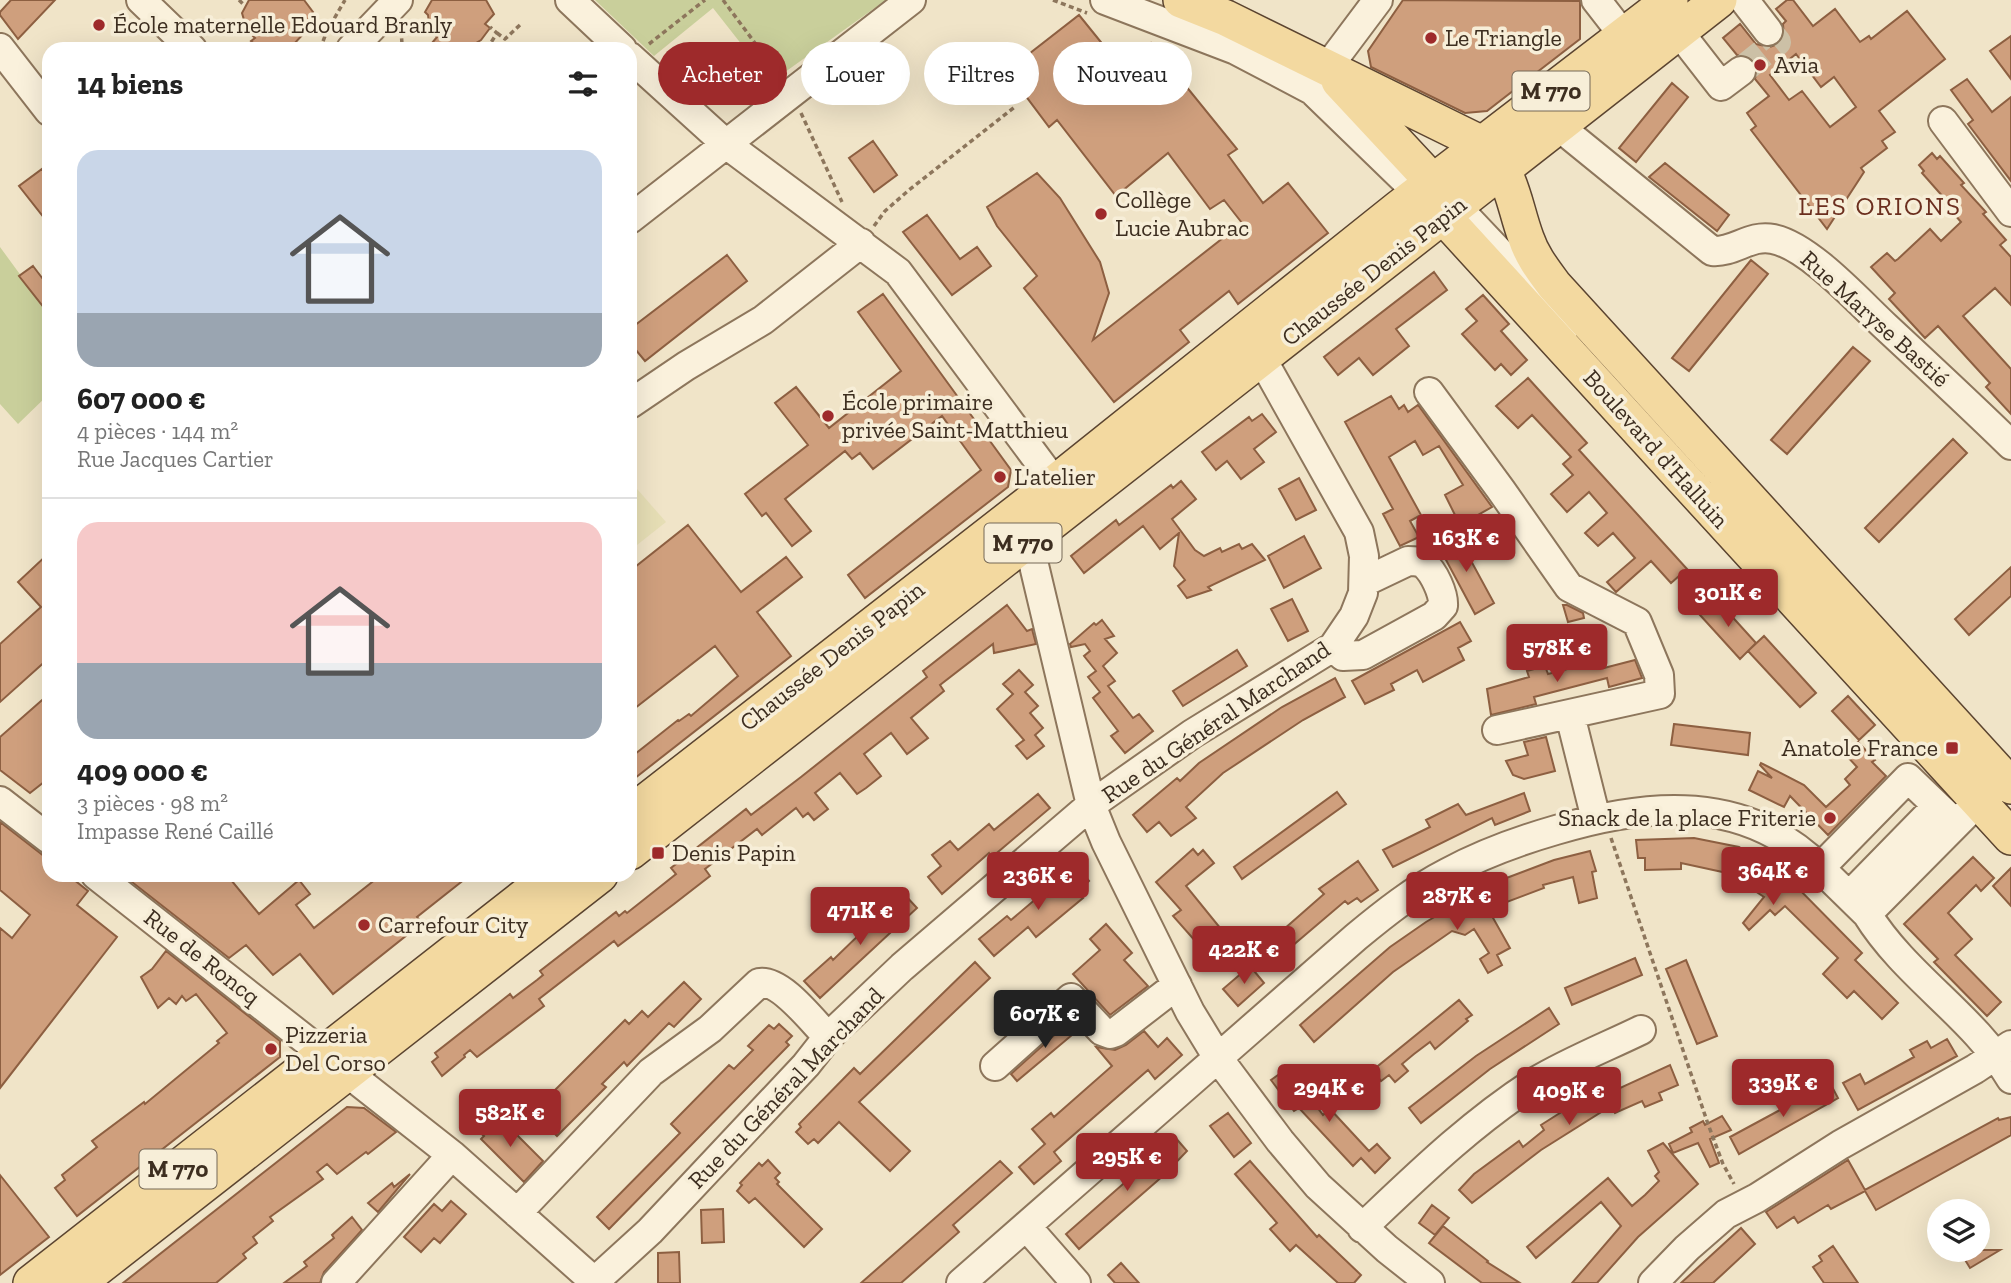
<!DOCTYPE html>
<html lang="fr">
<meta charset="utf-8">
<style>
body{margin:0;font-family:"Zilla Slab",serif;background:#f2f2f2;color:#222;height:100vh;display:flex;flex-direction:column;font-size:26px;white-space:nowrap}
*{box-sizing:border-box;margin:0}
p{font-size:23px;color:#767676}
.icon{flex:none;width:38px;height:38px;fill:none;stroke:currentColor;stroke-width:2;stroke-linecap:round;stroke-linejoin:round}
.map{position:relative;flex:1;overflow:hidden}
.sheet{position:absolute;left:42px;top:42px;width:595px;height:840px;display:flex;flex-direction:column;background:#fff;border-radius:21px;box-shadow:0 7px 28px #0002}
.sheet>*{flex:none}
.guide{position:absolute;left:658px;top:42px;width:665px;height:63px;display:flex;gap:14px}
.tools{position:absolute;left:1927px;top:1199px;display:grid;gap:14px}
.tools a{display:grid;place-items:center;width:63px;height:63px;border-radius:50%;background:#fff;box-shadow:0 7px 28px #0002;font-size:35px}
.price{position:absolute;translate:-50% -60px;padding:0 16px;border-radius:7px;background:#9e2a2b;color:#fff;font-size:23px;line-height:46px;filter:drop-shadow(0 2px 4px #0008)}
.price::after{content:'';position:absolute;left:50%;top:42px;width:21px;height:16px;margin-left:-10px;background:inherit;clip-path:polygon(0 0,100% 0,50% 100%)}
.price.on{background:#222;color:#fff}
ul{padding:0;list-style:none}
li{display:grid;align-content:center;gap:14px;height:371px;padding:0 35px}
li+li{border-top:2px solid #e0e0e0}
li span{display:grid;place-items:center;height:217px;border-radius:21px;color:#555}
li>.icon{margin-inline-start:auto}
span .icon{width:126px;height:126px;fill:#fffc;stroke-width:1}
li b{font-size:30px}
h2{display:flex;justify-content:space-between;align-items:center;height:84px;padding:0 35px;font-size:30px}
.chip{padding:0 24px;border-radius:32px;background:#fff;box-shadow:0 7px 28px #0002;font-size:24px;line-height:63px}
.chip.on{background:#9e2a2b;color:#fff}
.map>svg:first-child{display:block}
.farmland{fill:#e6deb5}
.green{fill:#c9cf9b}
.building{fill:#cf9f7d;stroke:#8d5f41;stroke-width:2;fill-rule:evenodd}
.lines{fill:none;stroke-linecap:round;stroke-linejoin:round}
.minor-tunnel{stroke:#ccc0a6;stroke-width:28;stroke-dasharray:28 14;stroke-linecap:butt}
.minor-casing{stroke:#8d765c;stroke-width:32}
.major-casing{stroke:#5b4430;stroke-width:38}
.path{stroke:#8d765c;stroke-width:3.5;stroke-dasharray:5 3.5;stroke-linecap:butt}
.minor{stroke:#faf1dc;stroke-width:28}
.major{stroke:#f3d9a0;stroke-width:35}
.poi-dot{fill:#9e2a2b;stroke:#f7eed8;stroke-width:2.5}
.labels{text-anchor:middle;stroke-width:7;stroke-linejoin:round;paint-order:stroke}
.shield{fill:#f7eed8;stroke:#756857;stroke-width:2}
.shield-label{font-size:23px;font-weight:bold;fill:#3d2e20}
.poi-label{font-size:24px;fill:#3d2e20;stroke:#f7eed8;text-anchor:start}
.street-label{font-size:24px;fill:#3d2e20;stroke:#f7eed8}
.neighbourhood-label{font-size:26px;letter-spacing:2px;fill:#6b2e1e;stroke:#f7eed8}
</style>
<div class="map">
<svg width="2011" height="1283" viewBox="0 0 2011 1283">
<rect width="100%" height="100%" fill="#f0e4c8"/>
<path class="farmland" d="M630,481L666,522L632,549L630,545Z"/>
<path class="green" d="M595,0H886L771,82L713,8L654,56Z
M0,247L49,314V394L18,424L0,404Z"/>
<path class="building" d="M11,0H55L18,39L0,15V12Z
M249,0H304L313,12L309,17L306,31L294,44L282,49H260L251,41L255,38L247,30L242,13Z
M432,0H486L494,14L485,24L490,28L481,40L466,49H427L437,37L430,31L428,15L425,12Z
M1403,0L1580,1V39L1487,111L1465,113L1371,67L1368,51Z
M1787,0H1793L1813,26L1835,9L1860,42L1869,36L1871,39L1907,11L1945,59L1879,111L1895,132L1882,141L1887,148L1861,168L1864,172L1827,229L1751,130L1756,126L1747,113L1769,96L1755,79L1757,70L1754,61L1747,56L1737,55L1723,38L1740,24L1756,44L1770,47L1778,44L1784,37L1783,24L1786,21L1776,9ZM1796,54L1821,87L1834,77L1856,107L1830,127L1802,91L1789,100L1770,75Z
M1079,15L1121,67L1151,43L1237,149L1228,155L1263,203L1288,183L1328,233L1238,304L1229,291L1180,330L1189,342L1114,402L1024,288L1037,276L997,226L987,207L1037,173L1060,198L1100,262L1109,293L1093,340L1242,223L1224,200L1210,209L1168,153L1116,196L1057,120L1049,127L1007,71Z
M2011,36V79L1990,51Z
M1967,79L1992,112L2011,97V181L1968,124L1973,120L1951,90Z
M1672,83L1688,97L1636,162L1619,148Z
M873,141L897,175L874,192L849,158Z
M1932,153L1937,159L1940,156L1964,183L1961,185L1986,212L1983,214L2006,240L2000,245L2011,257V305L1995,288L1963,316L2011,369V414L1986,387L1990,383L1938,326L1925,338L1889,299L1895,293L1871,267L1887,253L1895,261L1898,259L1930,229L1941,241L1961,222L1943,201L1945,199L1922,173L1924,171L1919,165Z
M1665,163L1729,215L1717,231L1649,177Z
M42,169L49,178V224L19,186Z
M927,215L960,259L977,247L991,266L952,295L903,232Z
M727,255L747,281L645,361L630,343V329Z
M1751,260L1768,274L1689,371L1672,358Z
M33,266L49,287V314L19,276Z
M1434,272L1447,290L1396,329L1409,346L1373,375L1359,358L1338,375L1324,357Z
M883,294L1011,470L1008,487L865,598L848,575L981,470L942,416L873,469L860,453L852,459L845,451L785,499L811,531L792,546L766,513L762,516L745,494L808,445L775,403L796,387L829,428L901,371L858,312Z
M1483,295L1509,324L1501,331L1527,360L1511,375L1501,364L1495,370L1462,334L1477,321L1466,309Z
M1853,347L1870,361L1787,454L1771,440Z
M1528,378L1587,443L1579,450L1687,569L1671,583L1651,561L1616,592L1607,582L1635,558L1613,533L1598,546L1585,533L1607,513L1589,492L1567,512L1551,494L1573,475L1563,464L1571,457L1532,415L1518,428L1496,406Z
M1391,396L1399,409L1404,405L1408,412L1418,405L1492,507L1460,525L1445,495L1463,485L1439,446L1423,455L1415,441L1389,457L1421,515L1410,521L1419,537L1400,546L1383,514L1393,509L1345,422Z
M1262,414L1276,432L1254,449L1264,462L1241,479L1227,461L1216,470L1202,452L1249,417L1252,421Z
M1953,439L1967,453L1879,542L1865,528Z
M1299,478L1316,510L1296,520L1279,489Z
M1181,481L1196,499L1172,519L1195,550L1204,556L1220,548L1222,552L1239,544L1242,549L1252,544L1265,560L1208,587L1211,590L1187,598L1178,586L1185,580L1174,566L1179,533L1160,549L1143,526L1084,573L1071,556L1116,520L1119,525L1171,485L1173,488Z
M688,525L741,592L786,557L802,577L757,612L791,656L630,782V758L678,720L679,721L689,714L691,716L738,676L715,646L630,712V571Z
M1457,535L1494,603L1475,614L1438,545Z
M1304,536L1321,568L1284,588L1268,556Z
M49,553V658L0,702V644L41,607L18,582Z
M2011,567V596L1969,635L1955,619Z
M1292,599L1308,631L1288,641L1271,609Z
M1717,600L1756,643L1740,659L1700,615Z
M1007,605L1027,631L1032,629L1036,644L994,653L993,644L940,685L944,691L911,718L928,738L907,754L891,733L864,754L881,776L866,788L857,794L840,773L815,793L828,809L814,820L808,813L803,817L796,808L762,835L757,829L705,869L710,876L674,904L618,946L614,941L539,999L544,1006L477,1057L470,1050L464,1055L465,1057L442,1076L432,1062L438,1057L435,1053L510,994L513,998L537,980L543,975L540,971L616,912L619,916L625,911L627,913L661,886L676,874L671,868L746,809L751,815L801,777L927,677L923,671Z
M1563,605H1567L1583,613L1584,618L1568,622Z
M1102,620L1114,636L1105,639L1117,653L1103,666L1115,681L1108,686L1133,718L1139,714L1153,731L1125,753L1111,736L1118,731L1093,698L1100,692L1088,677L1096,671L1084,656L1090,651L1085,644L1071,647L1070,644L1094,623L1096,625Z
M1460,622L1471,641L1458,648L1464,660L1423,682L1417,670L1391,684L1394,690L1365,704L1352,681Z
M1764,636L1816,693L1800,707L1748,651Z
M1237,650L1247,666L1183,706L1173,691Z
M1602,660L1604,668L1635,660L1642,678L1609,687L1607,678L1534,697L1536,704L1491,715L1487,689L1529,677L1527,671L1545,666L1548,674Z
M1019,670L1033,685L1025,692L1038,706L1030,713L1043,728L1035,735L1044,746L1027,759L1016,746L1024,740L997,709L1013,694L1003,684Z
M1335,678L1345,697L1303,720L1223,773L1186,807L1196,818L1171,836L1159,822L1147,832L1133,815L1177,778L1180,781L1199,763L1282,707Z
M49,694V778L30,793L0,770V737Z
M1848,696L1875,725L1859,740L1832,711Z
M1674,724L1750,733L1748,755L1671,745Z
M1546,737L1555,771L1524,779L1513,775L1506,761L1528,755L1524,742Z
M1858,742L1875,760L1872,762L1886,776L1828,835L1790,796L1784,807L1749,790L1758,771L1772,778L1760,765L1761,763L1804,785L1826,807L1850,785L1845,779L1857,767L1845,754Z
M1337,792L1346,804L1242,879L1234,867Z
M1524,793L1530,811L1495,825L1492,818L1393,867L1383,850L1430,827L1426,820L1458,804L1466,815Z
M1038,794L1050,808L992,857L989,853L942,894L928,877L941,866L932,855L950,841L958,850L989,824L994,830Z
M0,822L49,860V875H68L88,891L77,905L117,937L0,1088V928L12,938L30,915L0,890Z
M1694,838L1739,847L1793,883L1862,953L1855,960L1898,1003L1882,1019L1854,991L1847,998L1823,974L1838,958L1785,906L1775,915L1770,910L1749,930L1743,923L1764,897L1746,885L1750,878L1681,863V869L1645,870V858H1638L1636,840Z
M1193,849L1198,855L1203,850L1214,863L1186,886L1225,934L1205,952L1173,916L1181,910L1156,882Z
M1590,851L1596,871L1592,872L1597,898L1579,903L1573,877L1543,885L1544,888L1488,909L1510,948L1497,955L1502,965L1488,973L1480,959L1489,953L1474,929L1465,935L1452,931L1393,972L1314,1042L1300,1025L1390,947L1426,922L1475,893L1488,885L1554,860Z
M1973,857L1994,878L1981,891L1976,885L1948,913L1972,939L1955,955L2001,1002L1987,1016L1934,962L1938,959L1904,924Z
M1358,861L1378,890L1361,902L1357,898L1348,904L1345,901L1278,958L1267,944L1324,894L1319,889Z
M1076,865L1089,881L1078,891L1083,898L1036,937L1028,927L994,956L979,939L1007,916L1011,920Z
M2011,868V906L1993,886Z
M123,875H227L259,914L299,880L310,894L296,905L314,928L381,875H470L417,917L422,923L333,994L300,954L273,975L246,945L229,958Z
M904,894L917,908L820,998L804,981L831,957L833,960L863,931L861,929L875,917L876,919Z
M1106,924L1132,953L1124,960L1148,986L1110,1015L1073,974L1100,950L1090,939Z
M166,951L280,1041V1057L77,1216L55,1188L65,1180L62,1175L97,1147L92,1141L144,1102L145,1104L219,1043L217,1041L227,1033L196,994L186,1001L182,996L176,1004L169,998L158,1008L141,977L152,969Z
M1635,958L1642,975L1572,1005L1565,988Z
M1686,960L1717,1036L1697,1044L1666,969Z
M975,962L990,978L859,1102L910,1151L890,1171L839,1122L818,1143L814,1139L808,1144L796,1132L801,1127L799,1124L854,1068L860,1074Z
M1250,966L1264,983L1238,1006L1223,989Z
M684,982L701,999L674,1027L669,1023L627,1066L624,1062L602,1084L606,1087L557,1136L537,1116L551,1102L547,1098L625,1020L629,1024L642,1011L648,1017Z
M1459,1000L1472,1015L1466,1019L1468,1021L1435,1049L1430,1042L1414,1054L1402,1064L1408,1071L1395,1082L1389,1075L1381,1081L1373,1070Z
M1549,1008L1559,1024L1490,1069L1421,1123L1409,1108L1476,1056Z
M1070,1021L1078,1030L1017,1081L1011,1074Z
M779,1024L792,1036L786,1042L789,1045L609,1229L597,1217L680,1133L671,1124L729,1065L734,1069L753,1050L748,1046L769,1025L774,1029Z
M1144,1031L1158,1047L1167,1038L1182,1055L1155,1079L1148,1070L1054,1152L1061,1161L1034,1184L1019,1167L1045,1144L1032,1129L1051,1113L1054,1117L1112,1066L1096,1047L1115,1050L1126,1045Z
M1947,1039L1957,1056L1858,1110L1843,1083L1860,1074L1865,1084L1914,1057L1910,1050L1927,1041L1931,1048Z
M1670,1065L1678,1085L1659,1093L1662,1100L1645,1107L1642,1101L1615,1113L1611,1106L1541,1150L1472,1203L1459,1190L1474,1174L1519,1141L1523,1147L1544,1130L1541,1125L1601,1087L1605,1095Z
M1288,1068L1323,1115L1330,1109L1369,1151L1377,1144L1390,1158L1375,1173L1361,1158L1353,1166L1299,1108L1294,1111L1271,1080Z
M1830,1083L1838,1098L1739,1154L1730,1137Z
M347,1107L364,1108L396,1132L368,1154L366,1152L337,1174L327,1164L317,1172L323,1179L270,1217L273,1221L253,1237L257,1243L243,1254L246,1258L216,1283H123Z
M1228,1113L1251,1143L1234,1157L1210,1126Z
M1722,1116L1731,1130L1710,1139L1719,1163L1710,1167L1698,1143L1673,1153L1669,1144L1692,1132L1690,1128L1703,1121L1705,1125Z
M2011,1117V1135L1876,1210L1865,1191L1831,1209L1828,1205L1798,1223L1794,1217L1777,1228L1766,1212L1848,1160L1865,1190L1998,1118L1999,1120Z
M491,1118L497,1124L501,1119L543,1161L524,1182L481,1139L484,1136L478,1131Z
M1174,1136L1187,1151L1164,1175L1079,1249L1066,1234L1147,1163Z
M1663,1143L1698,1184L1638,1237L1597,1283H1572L1621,1226L1601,1202L1536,1258L1527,1247L1608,1178L1632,1206L1645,1195L1659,1181L1655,1176L1659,1172L1648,1151Z
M768,1160L780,1173L775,1178L779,1182L777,1184L822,1229L804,1247L755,1198L749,1203L737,1191L742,1185L740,1183L759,1163L762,1166Z
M1000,1161L1012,1173L953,1225L959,1232L901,1283H861Z
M1250,1161L1317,1237L1319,1235L1361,1275L1354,1283H1338L1296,1245L1290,1251L1270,1229L1277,1223L1235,1174Z
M410,1174L378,1212L368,1203L392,1183L394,1187Z
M0,1175L49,1237L0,1275Z
M451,1201L466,1214L440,1243L434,1238L421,1252L404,1237L434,1204L442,1211Z
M1432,1205L1449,1218L1435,1235L1419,1223Z
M723,1209L724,1242L702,1243L701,1210Z
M352,1217L362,1230L324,1272L320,1283H284L307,1266L304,1262L334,1238L332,1235Z
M1443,1226L1488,1261L1487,1262L1520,1283H1482L1429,1243Z
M1741,1228L1755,1244L1713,1283H1681Z
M1833,1246L1858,1283H1824L1813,1267L1822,1261L1819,1256Z
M1959,1250H2000L1970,1268Z
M679,1252L680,1283H658V1253Z
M1121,1263L1139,1283H1115L1108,1275Z"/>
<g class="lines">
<path class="minor-tunnel" d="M1741,71L1777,42L1768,31"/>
<defs>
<path id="minor" d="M141,0L192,49
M570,0L622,49
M1105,0L1236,50L1312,90L1407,182L1466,217L1541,296L1563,331
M1596,0L1624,36
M1744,0L1768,31
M1679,32L1721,86L1741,71
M0,48L49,111
M351,49L398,0
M630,57L726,144L898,272L1055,483
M1327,68L1378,0
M1943,121L2011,212
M1557,125L1712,251C1734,253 1750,234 1773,239C1809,246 1859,302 1886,327C1928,366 1970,405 2011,445
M630,219L911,0
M1429,392L1501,490L1569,587L1637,622L1659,675L1660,694L1497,730
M630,404L686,366L763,320L861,243
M1032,525L1028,540L1091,805L1106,842L1190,1012L1218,1058L1280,1141L1318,1186L1387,1249L1430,1283
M1333,647L1343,656L1363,655L1434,616L1443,606C1444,594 1434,572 1424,564C1419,561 1414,561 1408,561L1364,582
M1570,715L1596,819
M0,801L49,839
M1956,824L1908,778L1820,868L1867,914L1978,802L1993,790
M96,875L452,1155L596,1283
M1849,896L1937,806
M1867,914C1906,977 1974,1016 2011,1079
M995,1066L1071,998L1102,1031L1110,1034L1116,1032L1177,985
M517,1213L651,1072L710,1029L759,983C781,979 813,1022 828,1037
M1026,1226L1076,1283
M1362,1228C1417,1176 1471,1123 1535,1082C1568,1062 1606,1047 1641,1030
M336,1283L452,1155
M593,1283L650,1231L806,1065L828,1037L902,967L1091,805L1192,734L1333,647L1354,616L1363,593L1364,556L1359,532L1262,359
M961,1283L1356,937C1385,913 1414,890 1447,873C1482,854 1518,841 1556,830C1649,802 1745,794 1820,868
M1653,1283L1687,1248L1726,1214L1757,1198L1840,1145L1975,1069L2011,1045"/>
<path id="major" d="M1181,0L1226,18L1474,140C1512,164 1512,200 1526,238C1532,256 1543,270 1554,285L2011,786
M1339,81L1421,169L1435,191L1443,216L2011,837
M630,814L1065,475L1399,208L1670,0
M630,852L1719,0
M31,1283L552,875
M78,1283L600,875"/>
</defs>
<use href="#minor" class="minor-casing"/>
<use href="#major" class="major-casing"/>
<path class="path" d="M239,0L245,6
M723,0L778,74
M1053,0L1087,13
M401,30L402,44L407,49
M497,33L505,39L522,23
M649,44L705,0
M290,46L293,49
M320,49L327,31L345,0
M487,49L497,33L490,27
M801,113L842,202
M874,226L885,211L909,190L1016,106
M1611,838L1708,1124L1723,1164L1734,1184"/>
<use href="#minor" class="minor"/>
<use href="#major" class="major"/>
</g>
<g class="poi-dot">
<circle cx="99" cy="25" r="7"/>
<circle cx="1431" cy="38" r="7"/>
<circle cx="1760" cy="65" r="7"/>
<circle cx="1101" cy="214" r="7"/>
<circle cx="828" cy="416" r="7"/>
<circle cx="1000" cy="477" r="7"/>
<rect x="1945" y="741" width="14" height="14" rx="3.5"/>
<circle cx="1830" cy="818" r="7"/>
<rect x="651" y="846" width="14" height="14" rx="3.5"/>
<circle cx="364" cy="925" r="7"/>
<circle cx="271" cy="1049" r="7"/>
</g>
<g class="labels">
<g class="shield">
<rect x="1512.5" y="71.5" width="77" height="39" rx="5"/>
<rect x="984.5" y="523.5" width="77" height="39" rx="5"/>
<rect x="139.5" y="1149.5" width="77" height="39" rx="5"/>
</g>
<g class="shield-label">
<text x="1551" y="99">M 770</text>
<text x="1023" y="551">M 770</text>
<text x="178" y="1177">M 770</text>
</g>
<g class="poi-label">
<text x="113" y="33">École maternelle Edouard Branly</text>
<text x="1445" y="46">Le Triangle</text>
<text x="1774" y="73">Avia</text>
<text x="1115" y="208">Collège<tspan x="1115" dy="28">Lucie Aubrac</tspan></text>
<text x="842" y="410">École primaire<tspan x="842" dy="28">privée Saint-Matthieu</tspan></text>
<text x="1014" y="485">L'atelier</text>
<text x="1938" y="756" text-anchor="end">Anatole France</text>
<text x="1816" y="826" text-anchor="end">Snack de la place Friterie</text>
<text x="672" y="861">Denis Papin</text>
<text x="378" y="933">Carrefour City</text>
<text x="285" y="1043">Pizzeria<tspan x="285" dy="28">Del Corso</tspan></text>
</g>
<g class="street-label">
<text transform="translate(1374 271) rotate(-38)" y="8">Chaussée Denis Papin</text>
<text transform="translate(1875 319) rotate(42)" y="8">Rue Maryse Bastié</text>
<text transform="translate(1656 449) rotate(48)" y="8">Boulevard d'Halluin</text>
<text transform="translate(832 656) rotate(-38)" y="8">Chaussée Denis Papin</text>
<text transform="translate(1216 722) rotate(-34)" y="8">Rue du Général Marchand</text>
<text transform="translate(202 957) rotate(38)" y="8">Rue de Roncq</text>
<text transform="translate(786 1088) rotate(-46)" y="8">Rue du Général Marchand</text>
</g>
<g class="neighbourhood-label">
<text x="1880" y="215">LES ORIONS</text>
</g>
</g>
</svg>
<div class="tools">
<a><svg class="icon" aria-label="layers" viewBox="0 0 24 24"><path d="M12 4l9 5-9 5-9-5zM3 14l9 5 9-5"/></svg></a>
</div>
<b class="price" style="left:1466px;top:574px">163K €</b>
<b class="price" style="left:1728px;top:629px">301K €</b>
<b class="price" style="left:1557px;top:684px">578K €</b>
<b class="price" style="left:1773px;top:907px">364K €</b>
<b class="price" style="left:1038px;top:912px">236K €</b>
<b class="price" style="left:1457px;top:932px">287K €</b>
<b class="price" style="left:860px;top:947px">471K €</b>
<b class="price" style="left:1244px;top:986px">422K €</b>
<b class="price on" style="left:1045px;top:1050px">607K €</b>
<b class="price" style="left:1783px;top:1119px">339K €</b>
<b class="price" style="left:1329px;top:1124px">294K €</b>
<b class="price" style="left:1569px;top:1127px">409K €</b>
<b class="price" style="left:510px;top:1149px">582K €</b>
<b class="price" style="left:1127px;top:1193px">295K €</b>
<div class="guide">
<a class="chip on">Acheter</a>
<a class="chip">Louer</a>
<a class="chip">Filtres</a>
<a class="chip">Nouveau</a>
</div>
<section class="sheet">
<h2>14 biens<svg class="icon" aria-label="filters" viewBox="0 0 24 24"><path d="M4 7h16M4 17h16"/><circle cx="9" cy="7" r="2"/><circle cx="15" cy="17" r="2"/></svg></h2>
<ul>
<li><span style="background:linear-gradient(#c9d6e8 75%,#9aa5b1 0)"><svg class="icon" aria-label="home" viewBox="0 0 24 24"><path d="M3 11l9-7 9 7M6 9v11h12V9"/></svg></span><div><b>607 000 €</b><p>4 pièces · 144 m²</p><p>Rue Jacques Cartier</p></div></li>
<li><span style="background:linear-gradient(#f6c9c9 65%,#9aa5b1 0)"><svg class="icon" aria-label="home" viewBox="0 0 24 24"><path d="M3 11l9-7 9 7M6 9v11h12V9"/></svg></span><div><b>409 000 €</b><p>3 pièces · 98 m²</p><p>Impasse René Caillé</p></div></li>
</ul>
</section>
</div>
